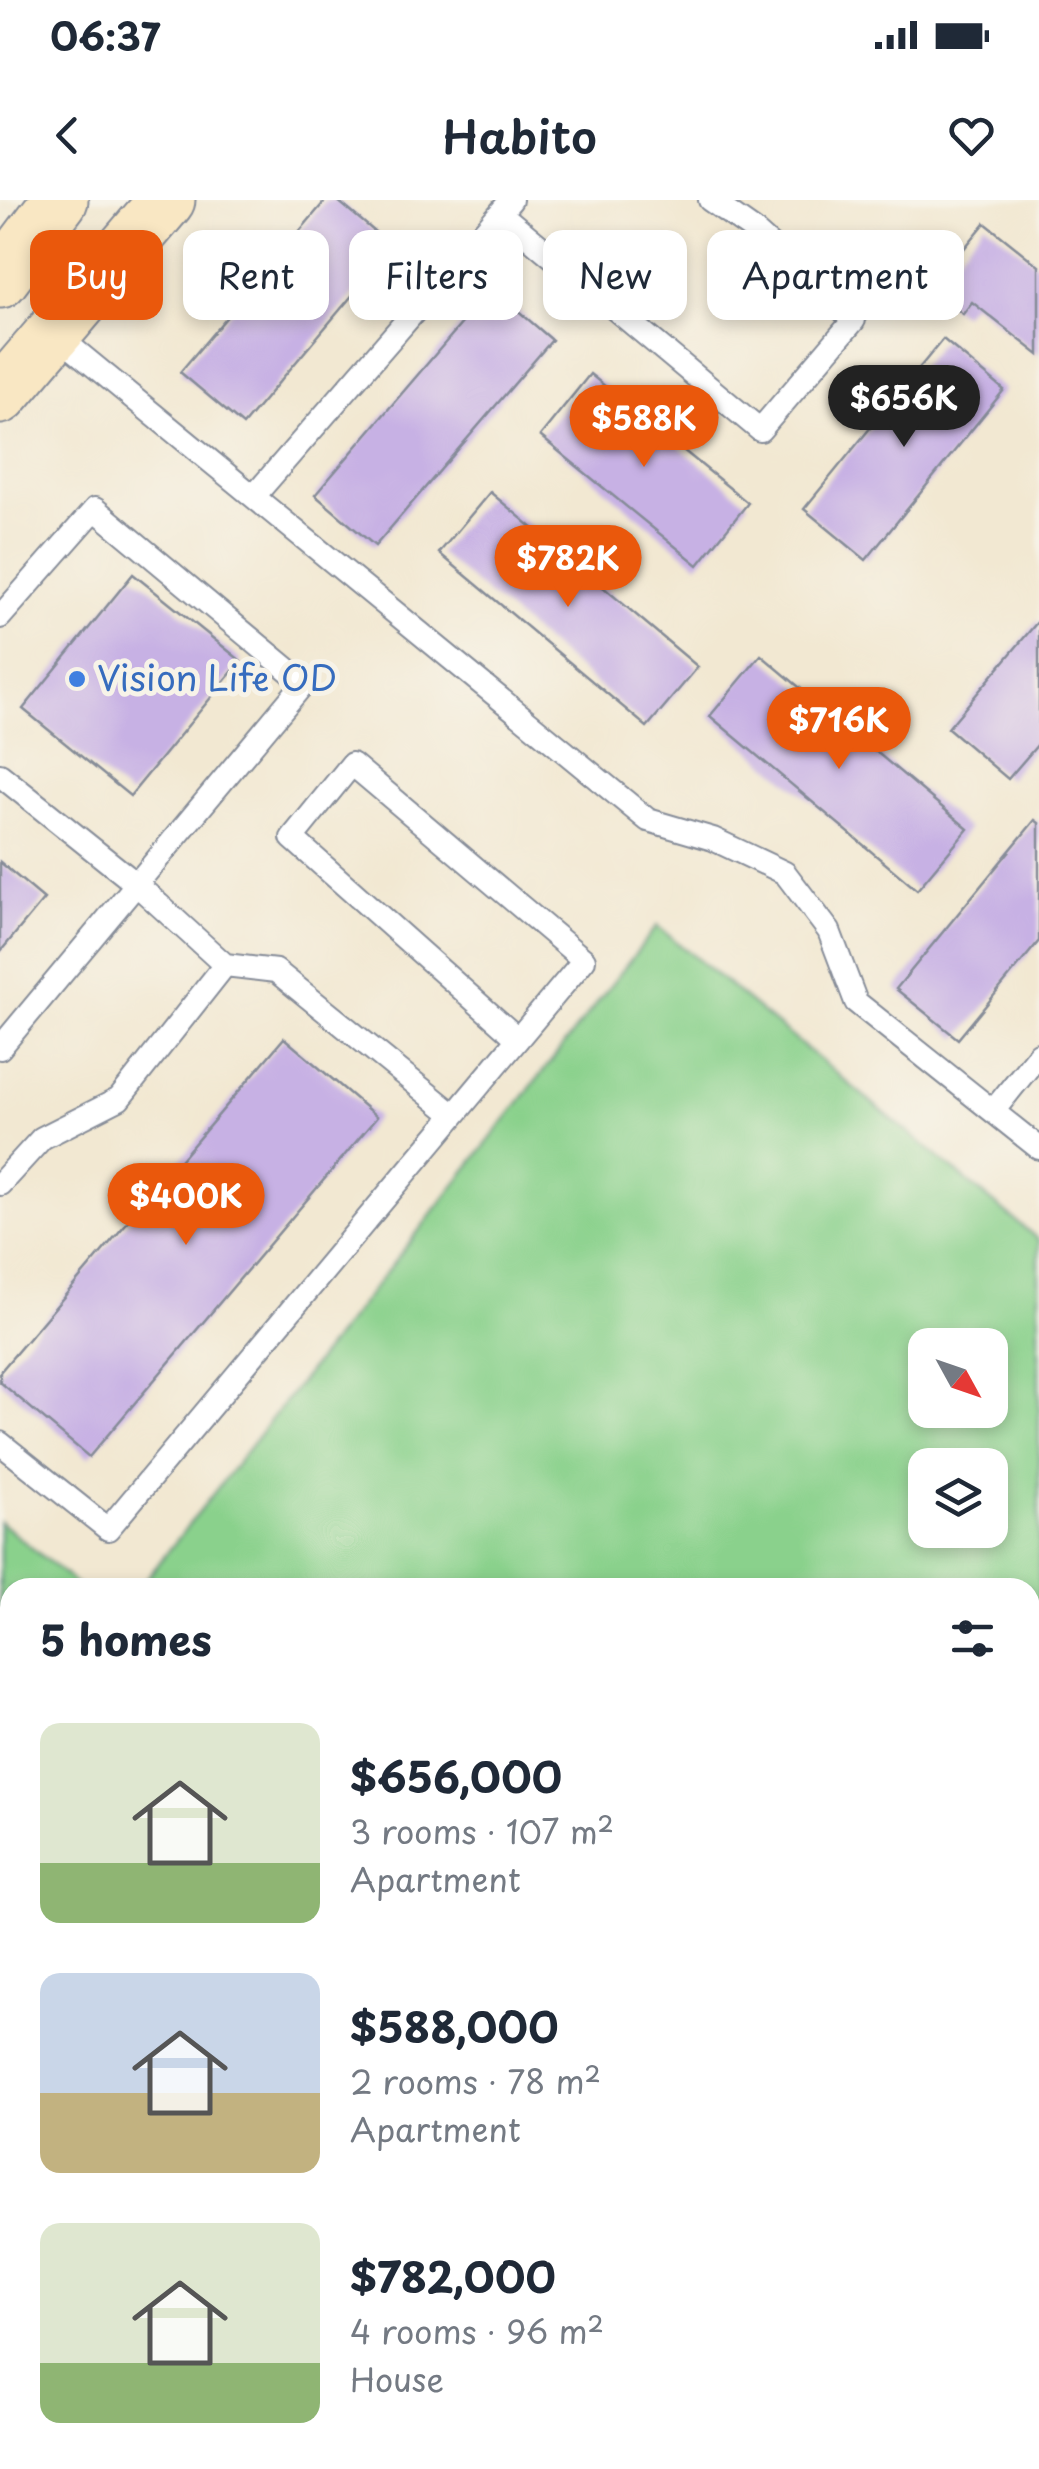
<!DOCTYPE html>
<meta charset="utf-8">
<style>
body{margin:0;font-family:"Playpen Sans",sans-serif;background:#f2f2f3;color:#1f2937;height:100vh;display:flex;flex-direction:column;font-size:38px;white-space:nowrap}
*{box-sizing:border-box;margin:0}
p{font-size:32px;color:#747a83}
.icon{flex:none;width:55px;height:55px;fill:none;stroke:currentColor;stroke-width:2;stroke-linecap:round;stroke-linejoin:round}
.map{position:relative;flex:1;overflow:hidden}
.sheet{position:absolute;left:0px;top:1378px;width:1040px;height:892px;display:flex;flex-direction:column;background:#fff;border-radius:30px 30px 0 0;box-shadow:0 5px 15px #0003}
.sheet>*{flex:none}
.banner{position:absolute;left:30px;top:30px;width:980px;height:90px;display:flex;gap:20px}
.needle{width:65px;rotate:130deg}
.fabs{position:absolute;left:908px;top:1128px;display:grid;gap:20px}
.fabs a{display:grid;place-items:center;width:100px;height:100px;border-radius:20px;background:#fff;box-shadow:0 5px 15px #0003;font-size:50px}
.price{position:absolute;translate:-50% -85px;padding:0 22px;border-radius:35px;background:#ea580c;color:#fff;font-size:32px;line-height:65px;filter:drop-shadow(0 2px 5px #0008)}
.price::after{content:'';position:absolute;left:50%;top:60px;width:30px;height:22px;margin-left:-15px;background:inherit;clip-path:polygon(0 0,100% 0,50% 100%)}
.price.on{background:#222;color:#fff}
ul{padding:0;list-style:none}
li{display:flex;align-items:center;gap:30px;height:250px;padding:0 40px}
li span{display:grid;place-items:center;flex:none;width:280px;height:200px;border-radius:20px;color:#555}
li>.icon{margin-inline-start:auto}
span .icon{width:120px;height:120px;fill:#fffc;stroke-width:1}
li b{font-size:42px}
h2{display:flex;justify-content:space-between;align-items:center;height:120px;padding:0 40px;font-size:42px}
.pill{padding:0 35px;border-radius:20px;background:#fff;box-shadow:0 5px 15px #0003;font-size:35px;line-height:90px}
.pill.on{background:#ea580c;color:#fff}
.status{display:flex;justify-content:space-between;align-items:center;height:70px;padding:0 50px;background:#fff;direction:ltr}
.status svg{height:28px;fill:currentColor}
header{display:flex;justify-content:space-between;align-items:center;height:130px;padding:0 40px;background:#fff;font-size:45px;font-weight:600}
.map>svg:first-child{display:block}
.green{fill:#8ad18c;stroke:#528075;stroke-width:2.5;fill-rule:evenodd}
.building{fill:#c7b1e4}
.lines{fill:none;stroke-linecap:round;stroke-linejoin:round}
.lane-casing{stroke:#868c98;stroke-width:26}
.secondary-casing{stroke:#868c98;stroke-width:59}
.lane{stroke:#fff;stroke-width:22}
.secondary{stroke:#f9e7c3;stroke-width:55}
.shop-dot{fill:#3f7fe0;stroke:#f7f3e8;stroke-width:4}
.labels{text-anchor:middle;stroke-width:10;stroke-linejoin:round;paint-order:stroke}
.shop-label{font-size:35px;fill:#366cbe;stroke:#f7f3e8;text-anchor:start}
</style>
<div class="status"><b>06:37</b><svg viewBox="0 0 49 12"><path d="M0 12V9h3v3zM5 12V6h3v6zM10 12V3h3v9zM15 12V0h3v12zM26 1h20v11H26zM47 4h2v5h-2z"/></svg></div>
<header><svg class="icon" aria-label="back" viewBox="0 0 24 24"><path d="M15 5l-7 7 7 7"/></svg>Habito<svg class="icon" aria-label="heart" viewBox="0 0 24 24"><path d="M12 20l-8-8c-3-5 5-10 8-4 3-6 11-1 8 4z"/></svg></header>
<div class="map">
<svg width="1039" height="2269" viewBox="0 0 1039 2269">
<rect width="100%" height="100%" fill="#f7f3e8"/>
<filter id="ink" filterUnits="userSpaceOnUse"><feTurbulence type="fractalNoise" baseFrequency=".01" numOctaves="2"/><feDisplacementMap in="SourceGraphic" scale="20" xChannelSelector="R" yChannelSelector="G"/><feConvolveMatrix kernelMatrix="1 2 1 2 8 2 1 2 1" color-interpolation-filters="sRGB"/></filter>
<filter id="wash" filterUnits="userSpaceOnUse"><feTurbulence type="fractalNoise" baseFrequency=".0048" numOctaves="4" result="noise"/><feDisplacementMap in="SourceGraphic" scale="40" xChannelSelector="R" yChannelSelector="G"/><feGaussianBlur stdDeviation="2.25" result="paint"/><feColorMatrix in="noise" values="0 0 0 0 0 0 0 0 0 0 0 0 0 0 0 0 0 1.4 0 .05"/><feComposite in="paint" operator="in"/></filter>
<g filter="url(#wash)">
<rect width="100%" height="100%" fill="#f2e8d2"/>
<path class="green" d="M657,726L1039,1040V2022L1030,2033V1388L140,1387ZM990,1145V1210H925V1145ZM990,1265V1330H925V1265Z
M0,1322L80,1387L10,1388V1913L0,1902Z
M0,2048L10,2059V2260H205L214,2269H0Z
M349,2260H839L831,2269H359Z"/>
<g id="blocks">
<path class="building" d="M326,0H337L393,47L243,225L180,172Z
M985,23L1039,66V155L972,102L963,114L931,89Z
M492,88L552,140L375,346L315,295Z
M943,139L1004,190L866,360L804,309Z
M590,174L748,303L698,365L540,236Z
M490,292L698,467L647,527L439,353Z
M133,374L241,461L130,596L23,509Z
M1039,420V543L1008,579L948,528Z
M761,455L968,629L917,690L710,516Z
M1035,620L1039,623V741L958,839L896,789Z
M0,662L44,699L0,752Z
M284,838L377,917L89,1257L0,1182V1172Z"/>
</g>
</g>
<g filter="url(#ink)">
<use href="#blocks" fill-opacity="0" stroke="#868c98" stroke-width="2.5"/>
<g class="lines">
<defs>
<path id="lane" d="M511,0L500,13L760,230L854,120L753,30L710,0
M54,133L648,620L713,639L785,673L829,731L856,802L1039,948
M255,295L500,13
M0,417L95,309L304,483L0,848
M0,575L135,683L225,765L119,899L42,938L0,984
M225,765L276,771L454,915
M994,910L1039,854
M0,1243L108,1329L584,760L352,564L292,638L518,839
M1030,2154L1039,2143
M932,2269L940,2260"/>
<path id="secondary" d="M0,80L60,0
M0,196L167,0
M0,1983L10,1994
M261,2260L270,2269"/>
</defs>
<use href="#lane" class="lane-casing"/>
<use href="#secondary" class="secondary-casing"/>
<use href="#lane" class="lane"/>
<use href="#secondary" class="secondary"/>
</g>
</g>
<circle class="shop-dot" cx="77" cy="479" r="10"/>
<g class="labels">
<g class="shop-label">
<text x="97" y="491">Vision Life OD</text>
</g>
</g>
</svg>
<div class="fabs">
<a><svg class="needle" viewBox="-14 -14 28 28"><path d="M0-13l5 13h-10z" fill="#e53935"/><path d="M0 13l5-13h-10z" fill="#747a83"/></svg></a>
<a><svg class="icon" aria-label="layers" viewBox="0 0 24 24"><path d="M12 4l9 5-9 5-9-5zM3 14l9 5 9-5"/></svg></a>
</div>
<b class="price on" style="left:904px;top:250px">$656K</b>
<b class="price" style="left:644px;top:270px">$588K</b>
<b class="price" style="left:568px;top:410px">$782K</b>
<b class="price" style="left:839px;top:572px">$716K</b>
<b class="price" style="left:186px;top:1048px">$400K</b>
<div class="banner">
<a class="pill on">Buy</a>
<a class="pill">Rent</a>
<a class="pill">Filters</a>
<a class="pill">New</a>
<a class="pill">Apartment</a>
</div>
<section class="sheet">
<h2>5 homes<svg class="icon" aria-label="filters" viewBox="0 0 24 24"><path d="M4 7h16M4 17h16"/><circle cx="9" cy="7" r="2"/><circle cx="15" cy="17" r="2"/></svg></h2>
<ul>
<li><span style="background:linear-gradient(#dfe7d0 70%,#8fb573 0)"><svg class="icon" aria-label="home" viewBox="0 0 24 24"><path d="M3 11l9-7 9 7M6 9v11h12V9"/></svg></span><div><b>$656,000</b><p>3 rooms · 107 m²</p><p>Apartment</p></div></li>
<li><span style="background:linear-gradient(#c9d6e8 60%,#c2b280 0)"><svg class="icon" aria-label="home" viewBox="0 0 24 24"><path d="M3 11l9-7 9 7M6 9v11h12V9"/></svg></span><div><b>$588,000</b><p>2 rooms · 78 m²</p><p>Apartment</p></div></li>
<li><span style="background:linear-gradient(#dfe7d0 70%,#8fb573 0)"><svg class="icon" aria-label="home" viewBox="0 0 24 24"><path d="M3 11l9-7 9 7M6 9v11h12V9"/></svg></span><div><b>$782,000</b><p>4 rooms · 96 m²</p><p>House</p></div></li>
</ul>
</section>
</div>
